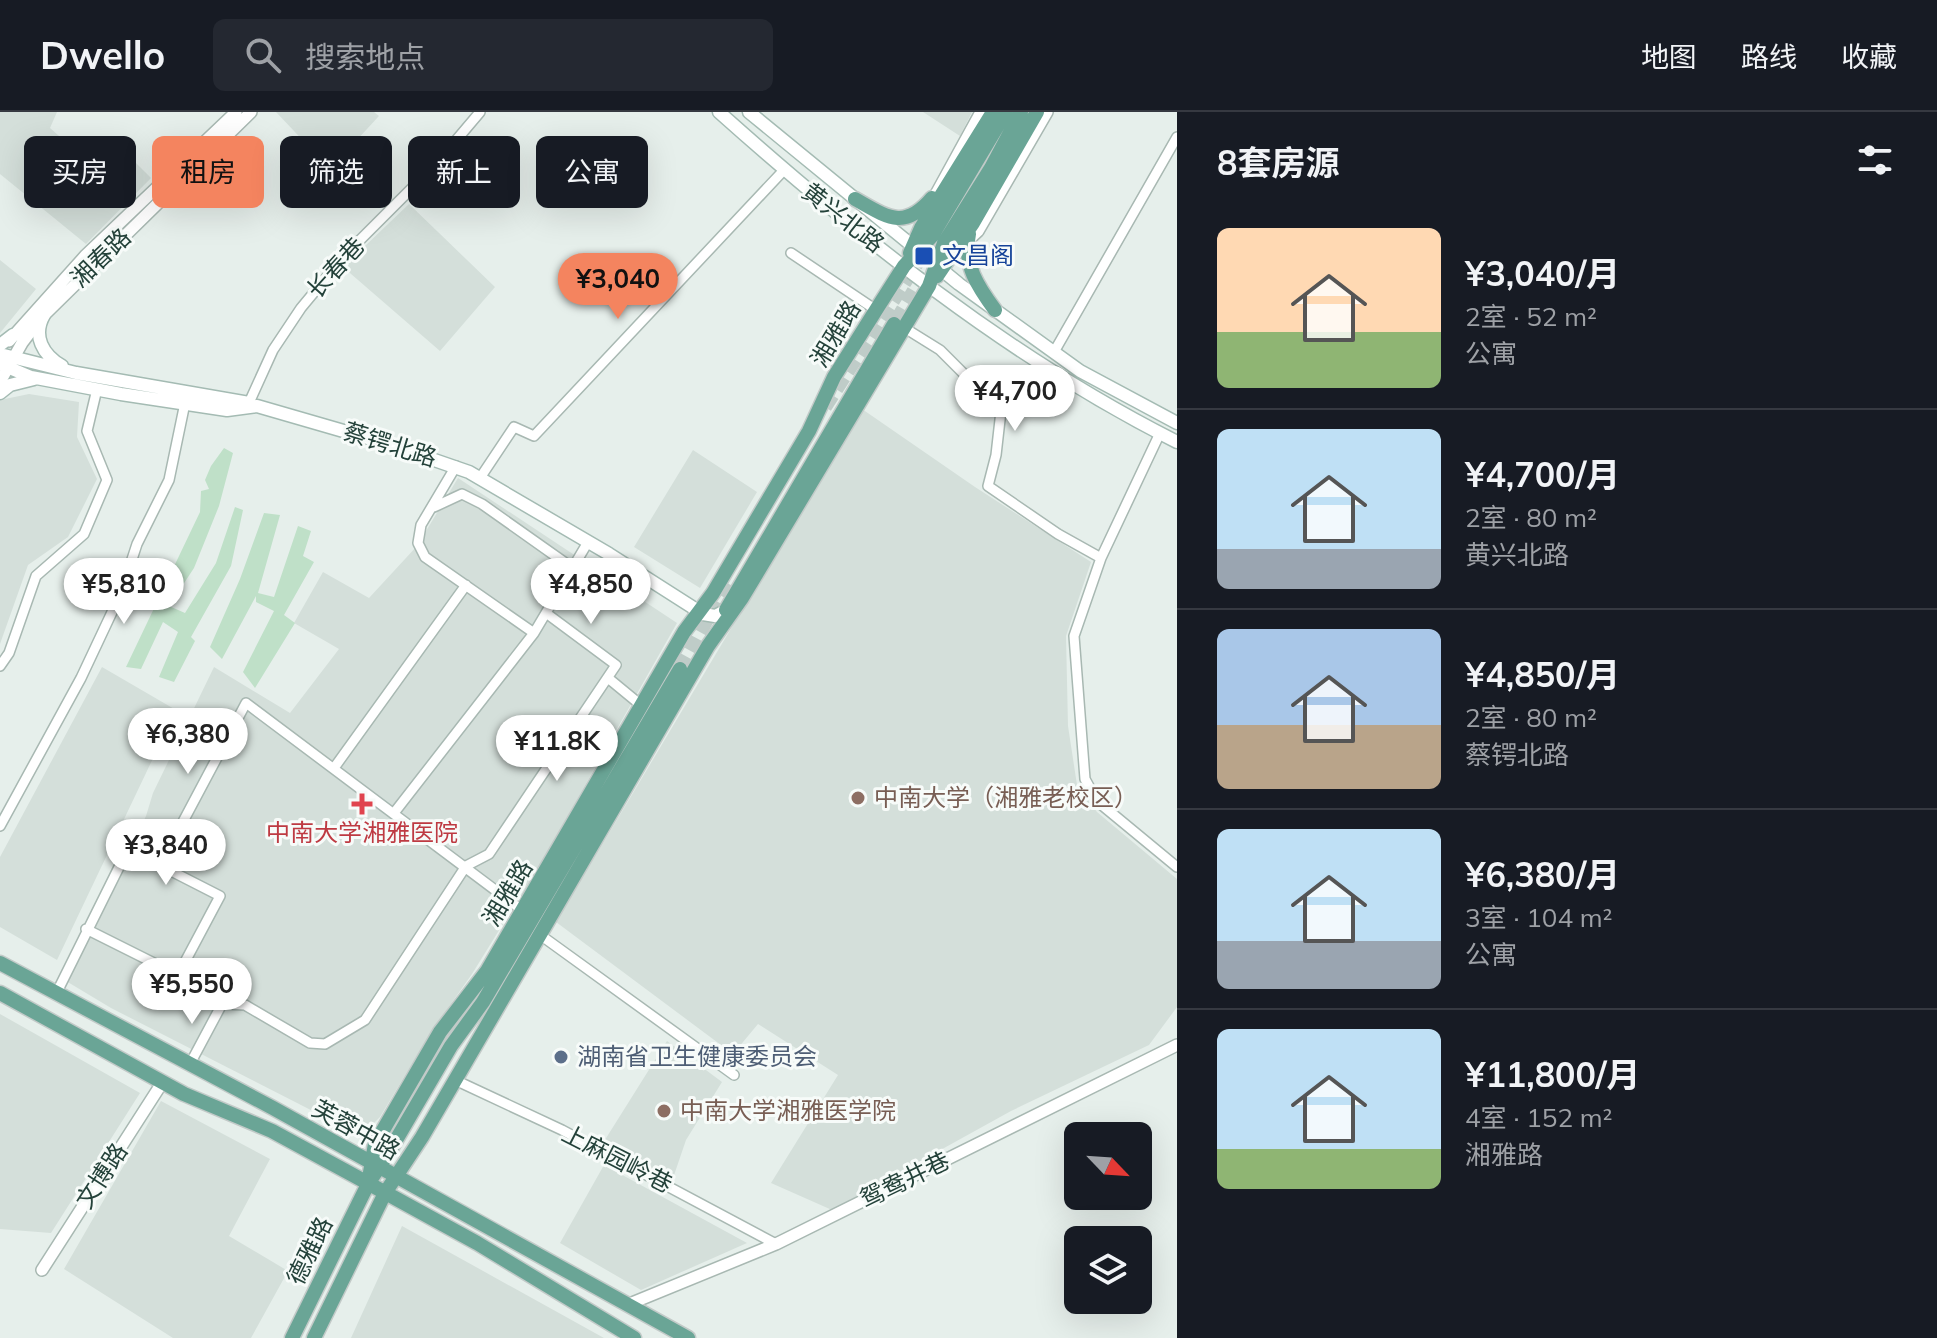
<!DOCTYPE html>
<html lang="zh">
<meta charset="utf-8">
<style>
body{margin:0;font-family:Mulish,"Noto Sans SC",sans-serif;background:#242831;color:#f1f3f6;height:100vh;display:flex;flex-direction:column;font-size:30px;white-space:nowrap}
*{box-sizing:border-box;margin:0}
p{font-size:26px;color:#9ea1a6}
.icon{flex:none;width:44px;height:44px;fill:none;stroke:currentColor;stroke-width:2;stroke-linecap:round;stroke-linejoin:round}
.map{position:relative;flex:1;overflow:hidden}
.sheet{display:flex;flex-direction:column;background:#171b24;width:760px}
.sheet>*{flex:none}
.hud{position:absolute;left:24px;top:24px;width:760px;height:72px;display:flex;gap:16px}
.needle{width:52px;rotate:115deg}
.tools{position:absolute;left:1064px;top:1010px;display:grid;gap:16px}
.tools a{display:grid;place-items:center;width:88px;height:88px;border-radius:12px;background:#171b24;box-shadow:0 8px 32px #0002;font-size:40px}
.price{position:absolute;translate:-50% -68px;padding:0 18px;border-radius:28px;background:#fff;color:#222;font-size:26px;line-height:52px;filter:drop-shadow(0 2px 4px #0008)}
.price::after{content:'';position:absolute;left:50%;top:48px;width:24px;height:18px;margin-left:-12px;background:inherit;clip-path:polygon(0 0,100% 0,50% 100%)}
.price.active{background:#f4845f;color:#111}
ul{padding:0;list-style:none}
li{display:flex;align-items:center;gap:24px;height:200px;padding:0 40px}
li+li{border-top:2px solid #363941}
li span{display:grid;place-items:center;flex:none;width:224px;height:160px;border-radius:12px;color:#555}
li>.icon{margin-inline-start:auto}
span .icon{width:96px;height:96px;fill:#fffc;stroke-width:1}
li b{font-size:34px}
h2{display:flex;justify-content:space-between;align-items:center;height:96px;padding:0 40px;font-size:34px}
.pill{padding:0 28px;border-radius:12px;background:#171b24;box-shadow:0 8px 32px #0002;font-size:28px;line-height:72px}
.pill.active{background:#f4845f;color:#111}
header{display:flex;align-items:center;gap:48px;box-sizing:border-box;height:112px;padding:0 40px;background:#171b24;border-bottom:2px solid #363941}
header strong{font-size:38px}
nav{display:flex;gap:44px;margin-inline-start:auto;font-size:28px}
.search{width:560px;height:72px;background:#242831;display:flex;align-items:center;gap:20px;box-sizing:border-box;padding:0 28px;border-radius:12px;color:#9ea1a6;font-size:30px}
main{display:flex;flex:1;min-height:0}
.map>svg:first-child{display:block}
.built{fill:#d4dfda}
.green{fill:#bfe0c8}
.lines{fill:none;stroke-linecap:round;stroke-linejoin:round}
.primary-tunnel{stroke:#bfccc8;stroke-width:14;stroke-dasharray:14 7;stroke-linecap:butt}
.minor-casing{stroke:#a8b8b2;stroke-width:12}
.tertiary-casing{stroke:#a8b8b2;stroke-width:14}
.secondary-casing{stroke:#a4bbb3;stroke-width:15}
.primary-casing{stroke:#c2cac8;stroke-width:17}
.minor{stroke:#fff;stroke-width:9}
.tertiary{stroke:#fff;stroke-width:11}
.secondary{stroke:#fff;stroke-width:12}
.primary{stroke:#6aa596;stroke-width:14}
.transit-dot{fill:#1a4fb4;stroke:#f7fbf9;stroke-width:3}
.education-dot{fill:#8d6e63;stroke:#f7fbf9;stroke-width:3}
.health-dot{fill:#e0444e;stroke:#f7fbf9;stroke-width:3}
.service-dot{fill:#5c6f8a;stroke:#f7fbf9;stroke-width:3}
.labels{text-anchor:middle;stroke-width:6;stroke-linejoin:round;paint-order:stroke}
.street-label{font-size:24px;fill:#24423a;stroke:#f7fbf9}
.transit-label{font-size:24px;fill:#164399;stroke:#f7fbf9;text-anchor:start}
.education-label{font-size:24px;fill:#785e54;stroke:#f7fbf9;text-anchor:start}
.health-label{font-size:24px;fill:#be3a42;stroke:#f7fbf9}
.service-label{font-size:24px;fill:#4e5e75;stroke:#f7fbf9;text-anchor:start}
</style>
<header>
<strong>Dwello</strong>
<div class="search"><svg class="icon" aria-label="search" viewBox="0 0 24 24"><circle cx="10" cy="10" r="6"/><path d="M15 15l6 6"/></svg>搜索地点</div>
<nav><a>地图</a><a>路线</a><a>收藏</a></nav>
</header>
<main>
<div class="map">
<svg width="1177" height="1226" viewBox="0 0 1177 1226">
<rect width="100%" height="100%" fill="#e6efeb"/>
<path class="built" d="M0,0H57L50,16L103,63L125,40L151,66L86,132L0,62Z
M276,0H374L379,4L330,57Z
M923,0H972L960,24Z
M409,92L495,175L440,239L343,155Z
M0,148L36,177L0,221Z
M29,282L79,290L77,325L97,367L68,425L28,453L0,532V288Z
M862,297L975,375L1091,450L1066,524L1068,614L1077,673L1097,700L1177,767V895L1149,933L1011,999L832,1098L771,1071L838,963L758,912L733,942L556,810Z
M693,338L757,380L700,476L634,435Z
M458,366L677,511L545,744L472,862L431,920L380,1005L372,1013L364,1017H348L111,896L66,869L146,704L153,681L214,555L290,601L339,537L294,511L323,460L369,486L417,434Z
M102,555L176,598L57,848L0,815V745Z
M0,902L140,981L51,1121L0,1117Z
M667,929L722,970L686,1028L672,1069L603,1031Z
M161,989L270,1047L229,1124L288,1159L251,1226H173L64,1157Z
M604,1053L747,1131L641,1178L560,1131Z
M402,1114L604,1226H351Z"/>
<path class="green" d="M224,336L233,341L219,394L194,456L169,494L185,501L216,451L235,395L243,398L231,454L191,525L195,529L174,570L159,565L178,520L163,510L141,557L126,555L200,400L201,379L209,377L205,368L211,354Z
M264,401L280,403L258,481L274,485L298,414L311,419L303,444L314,450L284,503L295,511L255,576L243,560L274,499L256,490V484L222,547L210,535L240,467Z"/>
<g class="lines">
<path class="primary-tunnel" d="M896,209L936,141
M825,295L928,134
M680,557L729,467"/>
<defs>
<path id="minor" d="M791,141L876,198
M903,215L940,238L1001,299L996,343L988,374L1058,422L1101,446
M1054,240L1177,25
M248,293L273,238L301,196L345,143L436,52L480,0
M1160,321L1101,446L1074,524L1085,667L1097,689L1177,755
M456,354L421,413L418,431L425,445L534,521
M480,366L514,315L534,324L784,58
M434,395L462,382L482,392L571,455
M0,554L9,541L36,464L84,422L107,368L87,319L97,277
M608,566L642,594
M334,656L466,473
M394,701L534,521L588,430
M0,714L81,566L121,481L137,432L169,368L185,291
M160,753L246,591L523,799
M86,817L178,863L200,881L222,892L245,893L310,931L325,932L365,908L466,754L489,742L616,553L546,501
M539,822L734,963
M56,882L128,737L220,784L178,863
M190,952L222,892
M455,968L562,1018L776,1132"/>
<path id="tertiary" d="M935,84L981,0
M965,131L978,119L1047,0
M9,229L86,143L236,0
M0,270L22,231L41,206L251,0
M42,1158L162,971
M627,1193L776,1132L1177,933"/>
<path id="secondary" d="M719,0C859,125 1008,245 1177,330
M749,0L959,172L1080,259L1177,311
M44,203C32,224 43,243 62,254
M0,233L13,223
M0,242L76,261L249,291
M0,252L31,265L121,282L227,298L257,294L385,331L469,360L609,442L703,502L715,504L733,495
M0,281L10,273L34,267"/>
<path id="primary" d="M855,87C887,105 904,119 932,86
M969,122C963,153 978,175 995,198
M910,141L921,116L993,0
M937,164L973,111L1037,0
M726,498L894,212
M0,851L273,996L688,1226
M0,881L184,982L272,1019L353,1063L477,1131L634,1226
M368,1072L375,1032L440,920L487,859L684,520L713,481L809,319L834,265L876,198L904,154L932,124L1006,0
M292,1226L368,1072L389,1040L451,934L483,890L680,557
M314,1226L385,1081L422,1025L708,534L742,486L929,174L944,131L991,56L1021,0"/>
</defs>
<use href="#minor" class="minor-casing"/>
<use href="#tertiary" class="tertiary-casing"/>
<use href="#secondary" class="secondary-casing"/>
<use href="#primary" class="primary-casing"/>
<use href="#minor" class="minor"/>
<use href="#tertiary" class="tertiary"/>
<use href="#secondary" class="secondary"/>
<use href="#primary" class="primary"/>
</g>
<rect class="transit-dot" x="914" y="134" width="20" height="20" rx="4"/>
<g class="education-dot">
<circle cx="858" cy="686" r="8"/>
<circle cx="664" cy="999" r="8"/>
</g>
<path class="health-dot" d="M358 680h8v8h8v8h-8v8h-8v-8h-8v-8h8z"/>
<circle class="service-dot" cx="561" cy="945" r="8"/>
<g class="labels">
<g class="street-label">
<text transform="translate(843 106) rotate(38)" y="8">黄兴北路</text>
<text transform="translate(101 146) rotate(-44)" y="8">湘春路</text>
<text transform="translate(336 156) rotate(-48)" y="8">长春巷</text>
<text transform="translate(836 222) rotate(-59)" y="8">湘雅路</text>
<text transform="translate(390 333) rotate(17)" y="8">蔡锷北路</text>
<text transform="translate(508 781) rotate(-59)" y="8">湘雅路</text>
<text transform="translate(356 1018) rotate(29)" y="8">芙蓉中路</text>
<text transform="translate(617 1047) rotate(27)" y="8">上麻园岭巷</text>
<text transform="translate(102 1064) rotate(-57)" y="8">文博路</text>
<text transform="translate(905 1068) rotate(-26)" y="8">鸳鸯井巷</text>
<text transform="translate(310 1139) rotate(-64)" y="8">德雅路</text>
</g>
<g class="transit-label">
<text x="942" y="152">文昌阁</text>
</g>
<g class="education-label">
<text x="874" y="694">中南大学（湘雅老校区）</text>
<text x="680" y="1007">中南大学湘雅医学院</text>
</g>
<g class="health-label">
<text x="362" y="729">中南大学湘雅医院</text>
</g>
<g class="service-label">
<text x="577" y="953">湖南省卫生健康委员会</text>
</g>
</g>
</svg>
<div class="tools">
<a><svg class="needle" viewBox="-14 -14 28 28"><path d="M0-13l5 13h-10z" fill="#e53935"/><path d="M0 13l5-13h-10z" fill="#9ea1a6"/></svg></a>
<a><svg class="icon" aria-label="layers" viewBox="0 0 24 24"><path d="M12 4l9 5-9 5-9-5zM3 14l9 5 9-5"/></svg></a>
</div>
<b class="price active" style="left:618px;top:209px">¥3,040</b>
<b class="price" style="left:1015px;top:321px">¥4,700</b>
<b class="price" style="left:124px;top:514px">¥5,810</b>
<b class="price" style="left:591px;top:514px">¥4,850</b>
<b class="price" style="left:188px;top:664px">¥6,380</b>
<b class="price" style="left:557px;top:671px">¥11.8K</b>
<b class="price" style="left:166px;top:775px">¥3,840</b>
<b class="price" style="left:192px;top:914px">¥5,550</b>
<div class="hud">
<a class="pill">买房</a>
<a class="pill active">租房</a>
<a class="pill">筛选</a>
<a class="pill">新上</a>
<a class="pill">公寓</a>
</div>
</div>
<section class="sheet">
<h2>8套房源<svg class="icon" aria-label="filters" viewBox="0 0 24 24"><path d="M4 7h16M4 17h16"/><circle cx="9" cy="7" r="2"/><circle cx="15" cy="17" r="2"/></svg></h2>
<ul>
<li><span style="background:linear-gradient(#ffd9b3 65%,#8fb573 0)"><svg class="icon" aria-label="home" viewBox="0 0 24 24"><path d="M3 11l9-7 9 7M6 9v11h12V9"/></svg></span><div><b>¥3,040/月</b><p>2室 · 52 m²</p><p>公寓</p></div></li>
<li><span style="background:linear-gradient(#bfe0f5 75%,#9aa5b1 0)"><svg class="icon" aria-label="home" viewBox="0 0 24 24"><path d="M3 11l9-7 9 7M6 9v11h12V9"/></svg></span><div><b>¥4,700/月</b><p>2室 · 80 m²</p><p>黄兴北路</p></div></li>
<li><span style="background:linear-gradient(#a9c7e8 60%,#b9a48a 0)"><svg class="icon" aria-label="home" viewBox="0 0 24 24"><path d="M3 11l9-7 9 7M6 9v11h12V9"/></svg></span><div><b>¥4,850/月</b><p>2室 · 80 m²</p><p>蔡锷北路</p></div></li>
<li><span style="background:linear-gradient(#bfe0f5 70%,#9aa5b1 0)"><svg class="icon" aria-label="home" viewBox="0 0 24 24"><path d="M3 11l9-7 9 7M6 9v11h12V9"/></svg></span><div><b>¥6,380/月</b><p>3室 · 104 m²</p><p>公寓</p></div></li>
<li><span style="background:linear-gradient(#bfe0f5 75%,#8fb573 0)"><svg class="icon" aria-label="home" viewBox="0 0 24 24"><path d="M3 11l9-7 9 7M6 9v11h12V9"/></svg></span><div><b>¥11,800/月</b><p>4室 · 152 m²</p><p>湘雅路</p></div></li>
</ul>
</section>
</main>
